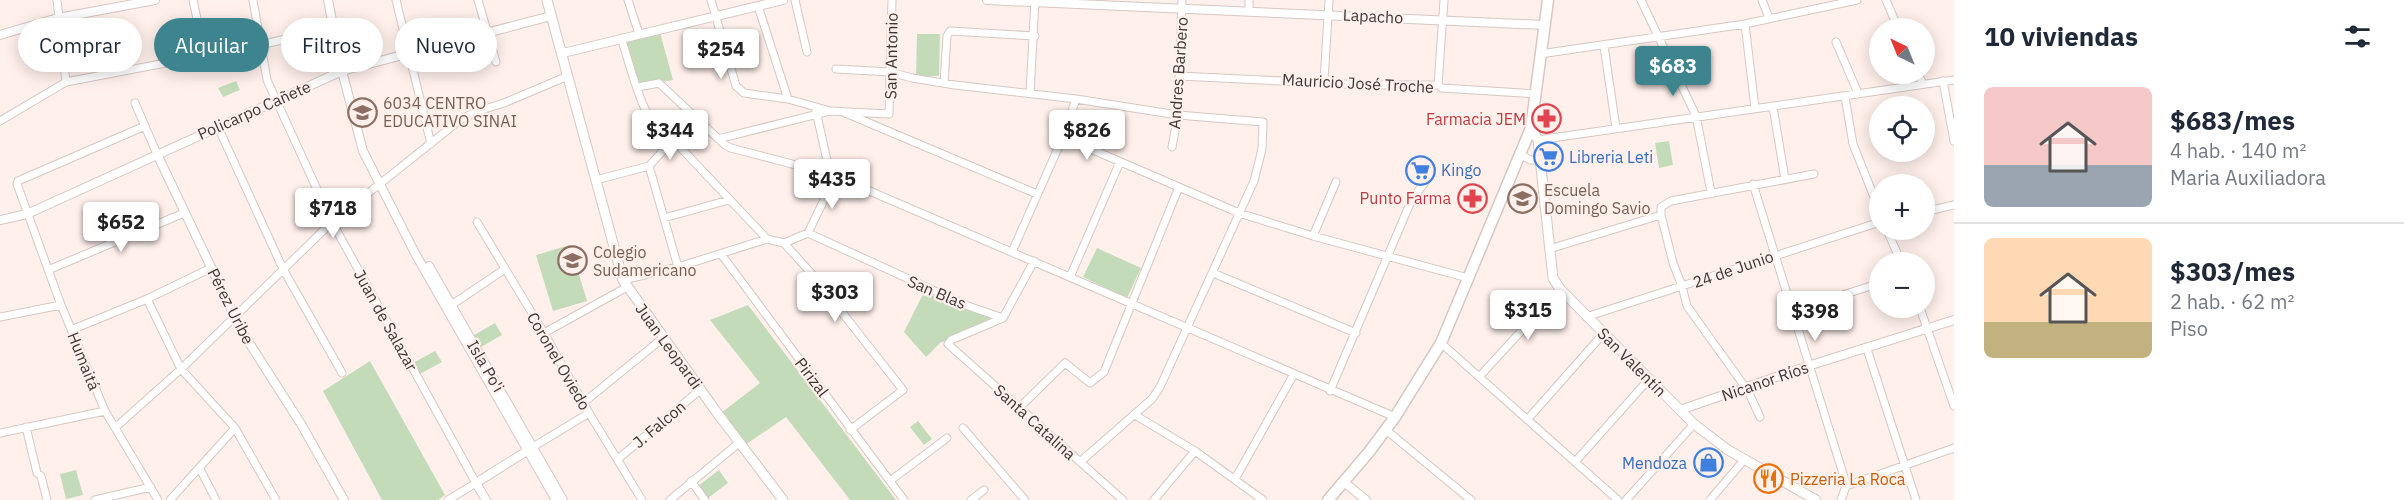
<!DOCTYPE html>
<html lang="es">
<meta charset="utf-8">
<style>
body{margin:0;font-family:"IBM Plex Sans",sans-serif;background:#f6f6f7;color:#1f2937;height:100vh;display:flex;flex-direction:column;font-size:22px;white-space:nowrap}
*{box-sizing:border-box;margin:0}
p{font-size:20px;color:#747a83}
.icon{flex:none;width:33px;height:33px;fill:none;stroke:currentColor;stroke-width:2;stroke-linecap:round;stroke-linejoin:round}
.map{position:relative;flex:1;overflow:hidden}
.sheet{display:flex;flex-direction:column;background:#fff;width:450px}
.sheet>*{flex:none}
.hud{position:absolute;left:18px;top:18px;width:570px;height:54px;display:flex;gap:12px}
.needle{width:39px;rotate:317deg}
.fabs{position:absolute;left:1869px;top:18px;display:grid;gap:12px}
.fabs a{display:grid;place-items:center;width:66px;height:66px;border-radius:50%;background:#fff;box-shadow:0 3px 15px #0003;font-size:30px}
.price{position:absolute;translate:-50% -51px;padding:0 14px;border-radius:6px;background:#fff;color:#222;font-size:20px;line-height:39px;filter:drop-shadow(0 2px 3px #0008)}
.price::after{content:'';position:absolute;left:50%;top:36px;width:18px;height:14px;margin-left:-9px;background:inherit;clip-path:polygon(0 0,100% 0,50% 100%)}
.price.active{background:#3d848e;color:#fff}
ul{padding:0;list-style:none}
li{display:flex;align-items:center;gap:18px;height:150px;padding:0 30px}
li+li{border-top:2px solid #e0e1e3}
li span{display:grid;place-items:center;flex:none;width:168px;height:120px;border-radius:9px;color:#555}
li>.icon{margin-inline-start:auto}
span .icon{width:72px;height:72px;fill:#fffc;stroke-width:1}
li b{font-size:26px}
h2{display:flex;justify-content:space-between;align-items:center;height:72px;padding:0 30px;font-size:26px}
.pill{padding:0 21px;border-radius:27px;background:#fff;box-shadow:0 3px 15px #0003;font-size:21px;line-height:54px}
.pill.active{background:#3d848e;color:#fff}
main{display:flex;flex:1;min-height:0}
.map>svg:first-child{display:block}
.green{fill:#c3dbb9}
.lines{fill:none;stroke-linecap:round;stroke-linejoin:round}
.minor-casing{stroke:#d5c7c2;stroke-width:9}
.tertiary-casing{stroke:#d5c7c2;stroke-width:10}
.secondary-casing{stroke:#d5c7c2;stroke-width:11}
.primary-casing{stroke:#d5c7c2;stroke-width:13}
.minor{stroke:#fff;stroke-width:7}
.tertiary{stroke:#fff;stroke-width:8}
.secondary{stroke:#fff;stroke-width:9}
.primary{stroke:#fff;stroke-width:10}
.labels{text-anchor:middle;stroke-width:4.5;stroke-linejoin:round;paint-order:stroke}
.street-label{font-size:16px;fill:#3c3735;stroke:#fff0eb}
.education-label{font-size:16px;fill:#785e54;stroke:#fff0eb;text-anchor:start}
.health-label{font-size:16px;fill:#be3a42;stroke:#fff0eb;text-anchor:end}
.shop-label{font-size:16px;fill:#366cbe;stroke:#fff0eb;text-anchor:start}
.food-label{font-size:16px;fill:#c56008;stroke:#fff0eb;text-anchor:start}
</style>
<main>
<div class="map">
<svg width="1954" height="500" viewBox="0 0 1954 500">
<rect width="100%" height="100%" fill="#fff0eb"/>
<path class="green" d="M659,29L673,80L638,87L621,38Z
M917,34H940L939,76H916Z
M236,81L240,90L223,97L218,88Z
M1669,141L1673,165L1659,168L1655,143Z
M570,245L587,301L553,311L536,255Z
M1097,248L1141,268L1127,298L1083,277Z
M924,292L992,318L940,343L926,357L904,332Z
M748,305L896,500H850L786,417L745,445L721,413L760,383L710,320Z
M495,323L502,335L481,347L474,335Z
M435,351L442,362L420,374L413,363Z
M370,361L445,495L438,500H382L323,391Z
M918,421L932,439L924,445L910,427Z
M76,470L83,495L66,499L60,474Z
M719,470L728,483L708,498L698,486Z"/>
<g class="lines">
<defs>
<path id="minor" d="M57,0L66,82
M193,0L205,56
M253,0L267,80L332,222L476,483L448,500
M396,0L431,144
M478,0L496,62
M628,0L639,34
M711,0L736,86L744,93L788,99L830,111
M795,0L807,52
M1641,0L1696,116L1711,192
M1762,0L1769,18
M1886,0L1898,28
M758,6L788,99
M1249,10V0
M1745,24L1755,108
M621,38C629,61 635,89 646,111L767,239L784,243L808,233L835,177
M1836,42L1858,93
M1604,46L1616,128
M1540,54L1745,24L1857,0
M836,69L890,72L912,78L955,85L1076,99L1178,115L1263,122L1262,149L1254,181L1160,387L1152,399L1080,462
M1918,74L1923,84
M1179,76L1366,85H1438L1442,88L1536,94
M1324,81L1329,0
M1943,81L1954,141
M944,83L947,36L950,31L1035,36
M1438,85L1444,0
M638,87L659,83L725,145L731,148L830,174L1395,417
M1030,93L1035,0
M1845,97L1853,144L1880,212
M135,103L157,154
M1773,107L1785,179
M816,111L830,174
M843,112L1037,194
M0,121L66,82L260,45L334,28
M145,126L18,181L17,184L61,305L105,411L158,500
M218,127L283,269L342,373
M1063,137L1239,213L1313,236L1468,278
M718,139L830,111L889,114L892,0
M1538,140L1954,80
M1172,147L1178,115L1182,0
M1520,154L1530,160H1539
M649,166L678,267
M596,180L649,166L673,140
M1753,184L1844,477L1846,486L1841,500
M1924,212L1954,205
M1661,215L1673,263L1682,286L1687,306L1748,391L1760,417
M664,218L729,200
M477,222L544,333L589,413L642,500
M1887,230L1901,262
M808,233L968,306L1003,318
M1313,236L1336,182
M784,243L811,273L903,390L850,430
M1549,249L1661,215V207L1671,201L1814,174
M1012,252L1063,137L1076,99
M721,254L904,500
M1034,261L1003,318L951,340L948,344L1123,500
M48,270L184,213
M1213,273L1356,333
M1070,277L1120,162
M623,280L678,267L767,239
M147,299L181,369L235,428L276,500
M447,308L505,269
M1920,308L1954,406
M1793,311L1880,283
M0,317L61,305
M1586,317L1880,222
M71,330L147,299L211,268
M544,333L627,287
M1441,343L1618,500
M1867,349L1916,500
M1479,377L1560,289
M1330,391L1412,199L1429,177
M583,403L663,338
M1019,408L1065,363L1090,383L1104,372L1179,187
M1135,415L1195,451L1263,500
M1527,420L1603,334
M26,427L37,473L41,476L47,500
M116,427L181,369L332,222L460,120L475,112L504,103L568,76
M963,428L1025,500
M1386,430L1471,500
M0,433L105,411
M533,447L589,413
M618,459L700,390
M1575,462L1649,379
M200,469L216,500
M1235,479L1294,374
M691,481L705,500
M890,481L947,438
M1846,486L1954,448
M95,500L151,487
M170,500L235,428
M670,500L740,442
M971,500L984,490
M1154,500L1195,451
M1626,500L1694,424
M1710,500L1744,460"/>
<path id="tertiary" d="M328,0L342,71L363,151L416,255L556,500
M987,0L1544,25
M0,35L58,18L155,0
M563,53L783,0
M157,154L241,330L301,424L344,500
M0,220L27,214L342,71L551,16
M429,266L563,500
M1680,410L1808,366L1954,320
M1344,482L1366,500
M486,500L476,483L530,449"/>
<path id="secondary" d="M547,0L623,280L715,410L783,500
M1531,128L1538,140L1553,278L1560,289L1694,424L1728,450L1816,500"/>
<path id="primary" d="M1328,500L1369,452L1395,417L1441,343L1531,128L1548,0"/>
</defs>
<use href="#minor" class="minor-casing"/>
<use href="#tertiary" class="tertiary-casing"/>
<use href="#secondary" class="secondary-casing"/>
<use href="#primary" class="primary-casing"/>
<use href="#minor" class="minor"/>
<use href="#tertiary" class="tertiary"/>
<use href="#secondary" class="secondary"/>
<use href="#primary" class="primary"/>
</g>
<defs>
<symbol id="school-ring" viewBox="-11 -11 22 22"><circle r="9.5" fill="#fff0eb" stroke="#8d6e63" stroke-width="1.5"/><path d="M0-5L7-2L0 1L-7-2ZM-4 1L0 2.5L4 1V4Q0 6-4 4Z" fill="#8d6e63"/></symbol>
<symbol id="pharmacy-ring" viewBox="-11 -11 22 22"><circle r="9.5" fill="#fff0eb" stroke="#e0444e" stroke-width="1.5"/><path d="M-2-6h4v4h4v4h-4v4h-4v-4h-4v-4h4Z" fill="#e0444e"/></symbol>
<symbol id="supermarket-ring" viewBox="-11 -11 22 22"><circle r="9.5" fill="#fff0eb" stroke="#3f7fe0" stroke-width="1.5"/><path d="M-6-5.5h2.5l.6 2H6L4.5 2H-2.5L-4.4-4H-6ZM-1.5 3.2a1.3 1.3 0 1 0 .1 0ZM3 3.2a1.3 1.3 0 1 0 .1 0Z" fill="#3f7fe0"/></symbol>
<symbol id="shop-ring" viewBox="-11 -11 22 22"><circle r="9.5" fill="#fff0eb" stroke="#3f7fe0" stroke-width="1.5"/><path d="M-5-2.5h2.3a2.7 3.5 0 0 1 5.4 0H5L5.5 6h-11ZM-1.5-2.5h3a1.5 2.3 0 0 0-3 0Z" fill="#3f7fe0"/></symbol>
<symbol id="restaurant-ring" viewBox="-11 -11 22 22"><circle r="9.5" fill="#fff0eb" stroke="#e8710a" stroke-width="1.5"/><path d="M-5-6h1v4h1v-4h1v4h1v-4h1v5L-1.5 .5V6h-2V.5L-5-1ZM5-6V6H3V1.5H1.5Q1.5-4 5-6Z" fill="#e8710a"/></symbol>
</defs>
<g fill-rule="evenodd">
<use href="#school-ring" x="346" y="96" width="33" height="33"/>
<use href="#pharmacy-ring" x="1530" y="102" width="33" height="33"/>
<use href="#supermarket-ring" x="1532" y="140" width="33" height="33"/>
<use href="#supermarket-ring" x="1404" y="154" width="33" height="33"/>
<use href="#pharmacy-ring" x="1456" y="182" width="33" height="33"/>
<use href="#school-ring" x="1506" y="182" width="33" height="33"/>
<use href="#school-ring" x="556" y="244" width="33" height="33"/>
<use href="#shop-ring" x="1692" y="446" width="33" height="33"/>
<use href="#restaurant-ring" x="1752" y="462" width="33" height="33"/>
</g>
<g class="labels">
<g class="street-label">
<text transform="translate(1373 16) rotate(3)" y="6">Lapacho</text>
<text transform="translate(891 56) rotate(-89)" y="6">San Antonio</text>
<text transform="translate(1178 73) rotate(-86)" y="6">Andres Barbero</text>
<text transform="translate(1358 83) rotate(3)" y="6">Mauricio José Troche</text>
<text transform="translate(254 110) rotate(-24)" y="6">Policarpo Cañete</text>
<text transform="translate(1733 269) rotate(-19)" y="6">24 de Junio</text>
<text transform="translate(937 292) rotate(23)" y="6">San Blas</text>
<text transform="translate(231 306) rotate(63)" y="6">Pérez Uribe</text>
<text transform="translate(386 320) rotate(61)" y="6">Juan de Salazar</text>
<text transform="translate(669 346) rotate(54)" y="6">Juan Leopardi</text>
<text transform="translate(84 361) rotate(68)" y="6">Humaitá</text>
<text transform="translate(559 361) rotate(60)" y="6">Coronel Oviedo</text>
<text transform="translate(1632 362) rotate(45)" y="6">San Valentín</text>
<text transform="translate(486 366) rotate(60)" y="6">Isla Po'i</text>
<text transform="translate(812 377) rotate(53)" y="6">Pirizal</text>
<text transform="translate(1765 381) rotate(-19)" y="6">Nicanor Ríos</text>
<text transform="translate(1035 422) rotate(42)" y="6">Santa Catalina</text>
<text transform="translate(659 424) rotate(-40)" y="6">J. Falcon</text>
</g>
<g class="education-label">
<text x="383" y="109">6034 CENTRO<tspan x="383" dy="18">EDUCATIVO SINAI</tspan></text>
<text x="1544" y="196">Escuela<tspan x="1544" dy="18">Domingo Savio</tspan></text>
<text x="593" y="258">Colegio<tspan x="593" dy="18">Sudamericano</tspan></text>
</g>
<g class="health-label">
<text x="1526" y="125">Farmacia JEM</text>
<text x="1451" y="204">Punto Farma</text>
</g>
<g class="shop-label">
<text x="1569" y="163">Libreria Leti</text>
<text x="1441" y="176">Kingo</text>
<text x="1687" y="469" text-anchor="end">Mendoza</text>
</g>
<g class="food-label">
<text x="1790" y="485">Pizzeria La Roca</text>
</g>
</g>
</svg>
<div class="fabs">
<a><svg class="needle" viewBox="-14 -14 28 28"><path d="M0-13l5 13h-10z" fill="#e53935"/><path d="M0 13l5-13h-10z" fill="#747a83"/></svg></a>
<a><svg class="icon" aria-label="locate" viewBox="0 0 24 24"><circle cx="12" cy="12" r="6"/><path d="M12 2v4M12 18v4M2 12h4M18 12h4"/></svg></a>
<a>+</a>
<a>−</a>
</div>
<b class="price" style="left:721px;top:80px">$254</b>
<b class="price active" style="left:1673px;top:97px">$683</b>
<b class="price" style="left:670px;top:161px">$344</b>
<b class="price" style="left:1087px;top:161px">$826</b>
<b class="price" style="left:832px;top:210px">$435</b>
<b class="price" style="left:333px;top:239px">$718</b>
<b class="price" style="left:121px;top:253px">$652</b>
<b class="price" style="left:835px;top:323px">$303</b>
<b class="price" style="left:1528px;top:341px">$315</b>
<b class="price" style="left:1815px;top:342px">$398</b>
<div class="hud">
<a class="pill">Comprar</a>
<a class="pill active">Alquilar</a>
<a class="pill">Filtros</a>
<a class="pill">Nuevo</a>
</div>
</div>
<section class="sheet">
<h2>10 viviendas<svg class="icon" aria-label="filters" viewBox="0 0 24 24"><path d="M4 7h16M4 17h16"/><circle cx="9" cy="7" r="2"/><circle cx="15" cy="17" r="2"/></svg></h2>
<ul>
<li><span style="background:linear-gradient(#f6c9c9 65%,#9aa5b1 0)"><svg class="icon" aria-label="home" viewBox="0 0 24 24"><path d="M3 11l9-7 9 7M6 9v11h12V9"/></svg></span><div><b>$683/mes</b><p>4 hab. · 140 m²</p><p>Maria Auxiliadora</p></div></li>
<li><span style="background:linear-gradient(#ffd9b3 70%,#c2b280 0)"><svg class="icon" aria-label="home" viewBox="0 0 24 24"><path d="M3 11l9-7 9 7M6 9v11h12V9"/></svg></span><div><b>$303/mes</b><p>2 hab. · 62 m²</p><p>Piso</p></div></li>
</ul>
</section>
</main>
